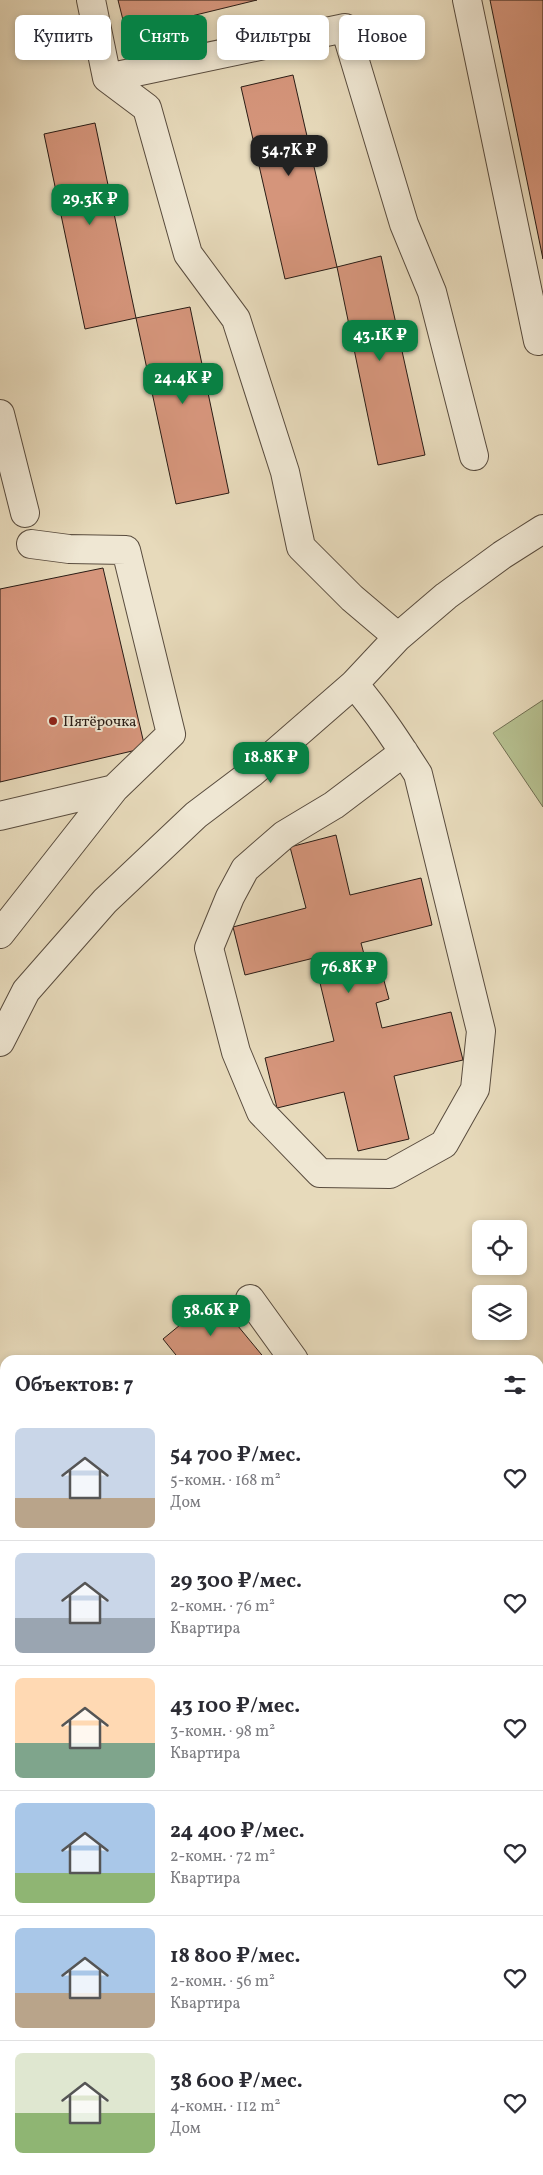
<!DOCTYPE html>
<html lang="ru">
<meta charset="utf-8">
<style>
body{margin:0;font-family:Vollkorn,serif;background:#f7f7f7;color:#2b2b33;height:100vh;display:flex;flex-direction:column;font-size:19px;white-space:nowrap}
*{box-sizing:border-box;margin:0}
p{font-size:16px;color:#7c7c81}
.icon{flex:none;width:28px;height:28px;fill:none;stroke:currentColor;stroke-width:2;stroke-linecap:round;stroke-linejoin:round}
.map{position:relative;flex:1;overflow:hidden}
.details{position:absolute;left:0px;top:1355px;width:544px;height:820px;display:flex;flex-direction:column;background:#fff;border-radius:15px 15px 0 0;box-shadow:0 2px 8px #0003}
.details>*{flex:none}
.hud{position:absolute;left:15px;top:15px;width:514px;height:45px;display:flex;gap:10px}
.controls{position:absolute;left:472px;top:1220px;display:grid;gap:10px}
.controls a{display:grid;place-items:center;width:55px;height:55px;border-radius:8px;background:#fff;box-shadow:0 2px 8px #0003;font-size:25px}
.price{position:absolute;translate:-50% -42px;padding:0 11px;border-radius:10px;background:#0b8043;color:#fff;font-size:16px;line-height:32px;filter:drop-shadow(0 1px 2px #0008)}
.price::after{content:'';position:absolute;left:50%;top:30px;width:15px;height:11px;margin-left:-8px;background:inherit;clip-path:polygon(0 0,100% 0,50% 100%)}
.price.active{background:#222;color:#fff}
ul{padding:0;list-style:none}
li{display:flex;align-items:center;gap:15px;height:125px;padding:0 15px}
li+li{border-top:1px solid #e1e1e2}
li span{display:grid;place-items:center;flex:none;width:140px;height:100px;border-radius:8px;color:#555}
li>.icon{margin-inline-start:auto}
span .icon{width:60px;height:60px;fill:#fffc;stroke-width:1}
li b{font-size:21px}
h2{display:flex;justify-content:space-between;align-items:center;height:60px;padding:0 15px;font-size:21px}
.pill{padding:0 18px;border-radius:8px;background:#fff;box-shadow:0 2px 8px #0003;font-size:18px;line-height:45px}
.pill.active{background:#0b8043;color:#fff}
.map>svg:first-child{display:block}
.green{fill:#b6c090;stroke:#706e52}
.building{fill:#d5957b;stroke:#2a1c15}
.lines{fill:none;stroke-linecap:round;stroke-linejoin:round}
.minor-casing{stroke:#594c3e;stroke-width:30}
.minor{stroke:#efe7d3;stroke-width:28}
.poi-dot{fill:#8f2418;stroke:#efe7d3;stroke-width:2}
.labels{text-anchor:middle;stroke-width:4;stroke-linejoin:round;paint-order:stroke}
.poi-label{font-size:15px;fill:#2a1c15;stroke:#efe7d3;text-anchor:start}
</style>
<div class="map">
<svg width="543" height="2175" viewBox="0 0 543 2175">
<rect width="100%" height="100%" fill="#e7dabb"/>
<filter id="stains"><feTurbulence type="fractalNoise" baseFrequency=".004" numOctaves="4"/><feColorMatrix values="0 0 0 0 .2 0 0 0 0 .09 0 0 0 0 .02 0 0 0 .5 -.17"/></filter>
<radialGradient id="worn" r=".72"><stop offset=".6" stop-color="#630" stop-opacity="0"/><stop offset="1" stop-color="#630" stop-opacity=".3"/></radialGradient>
<path class="green" d="M543,700V807L493,733Z"/>
<path class="building" d="M118,0H257L126,32Z
M490,0H543V259Z
M293,75L337,267L285,279L241,87Z
M95,123L136,318L85,329L44,134Z
M381,256L425,455L378,465L337,267Z
M190,307L229,493L176,504L136,318Z
M103,568L145,748L0,782V589Z
M336,835L350,895L421,878L432,925L361,943L368,969L380,966L389,999L376,1003L382,1028L451,1012L463,1060L394,1076L409,1139L358,1151L344,1092L277,1108L265,1058L334,1041L314,958L245,975L233,927L306,908L290,847Z
M214,1297L266,1360H180L163,1339Z
M0,1761L5,1766V1789L0,1794Z
M0,1844L5,1850V1880L0,1885Z
M539,1905L543,1910V2004L539,1998Z
M0,2052L5,2058V2155L0,2150Z
M19,2170H111L116,2175H24Z
M338,2170H429L434,2175H343Z"/>
<g class="lines">
<defs>
<path id="minor" d="M91,0L107,78L345,28L404,224L432,292L474,456
M467,0L538,341
M107,78L147,108L188,254L236,319L285,472L301,547L352,598L398,637
M0,414L25,513
M354,684C378,712 398,743 418,774L481,1031L475,1089L444,1144L390,1174L320,1173L261,1112L236,1052L209,948L230,897L245,869L284,835L334,805L404,752
M0,816L114,789
M0,934L114,789L171,734L126,550L69,549L31,544
M0,1042L26,991L105,901L196,815L253,772L354,684L398,637L446,596L502,555L543,529
M250,1299L294,1360
M539,1787L543,1796
M0,2007L5,2012
M157,2170L161,2175
M481,2170L486,2175"/>
</defs>
<use href="#minor" class="minor-casing"/>
<use href="#minor" class="minor"/>
</g>
<circle class="poi-dot" cx="53" cy="721" r="5"/>
<g class="labels">
<g class="poi-label">
<text x="63" y="726">Пятёрочка</text>
</g>
</g>
<rect width="100%" height="100%" filter="url(#stains)"/>
<rect width="100%" height="100%" fill="url(#worn)"/>
</svg>
<div class="controls">
<a><svg class="icon" aria-label="locate" viewBox="0 0 24 24"><circle cx="12" cy="12" r="6"/><path d="M12 2v4M12 18v4M2 12h4M18 12h4"/></svg></a>
<a><svg class="icon" aria-label="layers" viewBox="0 0 24 24"><path d="M12 4l9 5-9 5-9-5zM3 14l9 5 9-5"/></svg></a>
</div>
<b class="price active" style="left:289px;top:177px">54.7K ₽</b>
<b class="price" style="left:90px;top:226px">29.3K ₽</b>
<b class="price" style="left:380px;top:362px">43.1K ₽</b>
<b class="price" style="left:183px;top:405px">24.4K ₽</b>
<b class="price" style="left:271px;top:784px">18.8K ₽</b>
<b class="price" style="left:349px;top:994px">76.8K ₽</b>
<b class="price" style="left:211px;top:1337px">38.6K ₽</b>
<div class="hud">
<a class="pill">Купить</a>
<a class="pill active">Снять</a>
<a class="pill">Фильтры</a>
<a class="pill">Новое</a>
</div>
<section class="details">
<h2>Объектов: 7<svg class="icon" aria-label="filters" viewBox="0 0 24 24"><path d="M4 7h16M4 17h16"/><circle cx="9" cy="7" r="2"/><circle cx="15" cy="17" r="2"/></svg></h2>
<ul>
<li><span style="background:linear-gradient(#c9d6e8 70%,#b9a48a 0)"><svg class="icon" aria-label="home" viewBox="0 0 24 24"><path d="M3 11l9-7 9 7M6 9v11h12V9"/></svg></span><div><b>54 700 ₽/мес.</b><p>5-комн. · 168 m²</p><p>Дом</p></div><svg class="icon" aria-label="heart" viewBox="0 0 24 24"><path d="M12 20l-8-8c-3-5 5-10 8-4 3-6 11-1 8 4z"/></svg></li>
<li><span style="background:linear-gradient(#c9d6e8 65%,#9aa5b1 0)"><svg class="icon" aria-label="home" viewBox="0 0 24 24"><path d="M3 11l9-7 9 7M6 9v11h12V9"/></svg></span><div><b>29 300 ₽/мес.</b><p>2-комн. · 76 m²</p><p>Квартира</p></div><svg class="icon" aria-label="heart" viewBox="0 0 24 24"><path d="M12 20l-8-8c-3-5 5-10 8-4 3-6 11-1 8 4z"/></svg></li>
<li><span style="background:linear-gradient(#ffd9b3 65%,#7fa58c 0)"><svg class="icon" aria-label="home" viewBox="0 0 24 24"><path d="M3 11l9-7 9 7M6 9v11h12V9"/></svg></span><div><b>43 100 ₽/мес.</b><p>3-комн. · 98 m²</p><p>Квартира</p></div><svg class="icon" aria-label="heart" viewBox="0 0 24 24"><path d="M12 20l-8-8c-3-5 5-10 8-4 3-6 11-1 8 4z"/></svg></li>
<li><span style="background:linear-gradient(#a9c7e8 70%,#8fb573 0)"><svg class="icon" aria-label="home" viewBox="0 0 24 24"><path d="M3 11l9-7 9 7M6 9v11h12V9"/></svg></span><div><b>24 400 ₽/мес.</b><p>2-комн. · 72 m²</p><p>Квартира</p></div><svg class="icon" aria-label="heart" viewBox="0 0 24 24"><path d="M12 20l-8-8c-3-5 5-10 8-4 3-6 11-1 8 4z"/></svg></li>
<li><span style="background:linear-gradient(#a9c7e8 65%,#b9a48a 0)"><svg class="icon" aria-label="home" viewBox="0 0 24 24"><path d="M3 11l9-7 9 7M6 9v11h12V9"/></svg></span><div><b>18 800 ₽/мес.</b><p>2-комн. · 56 m²</p><p>Квартира</p></div><svg class="icon" aria-label="heart" viewBox="0 0 24 24"><path d="M12 20l-8-8c-3-5 5-10 8-4 3-6 11-1 8 4z"/></svg></li>
<li><span style="background:linear-gradient(#dfe7d0 60%,#8fb573 0)"><svg class="icon" aria-label="home" viewBox="0 0 24 24"><path d="M3 11l9-7 9 7M6 9v11h12V9"/></svg></span><div><b>38 600 ₽/мес.</b><p>4-комн. · 112 m²</p><p>Дом</p></div><svg class="icon" aria-label="heart" viewBox="0 0 24 24"><path d="M12 20l-8-8c-3-5 5-10 8-4 3-6 11-1 8 4z"/></svg></li>
</ul>
</section>
</div>
